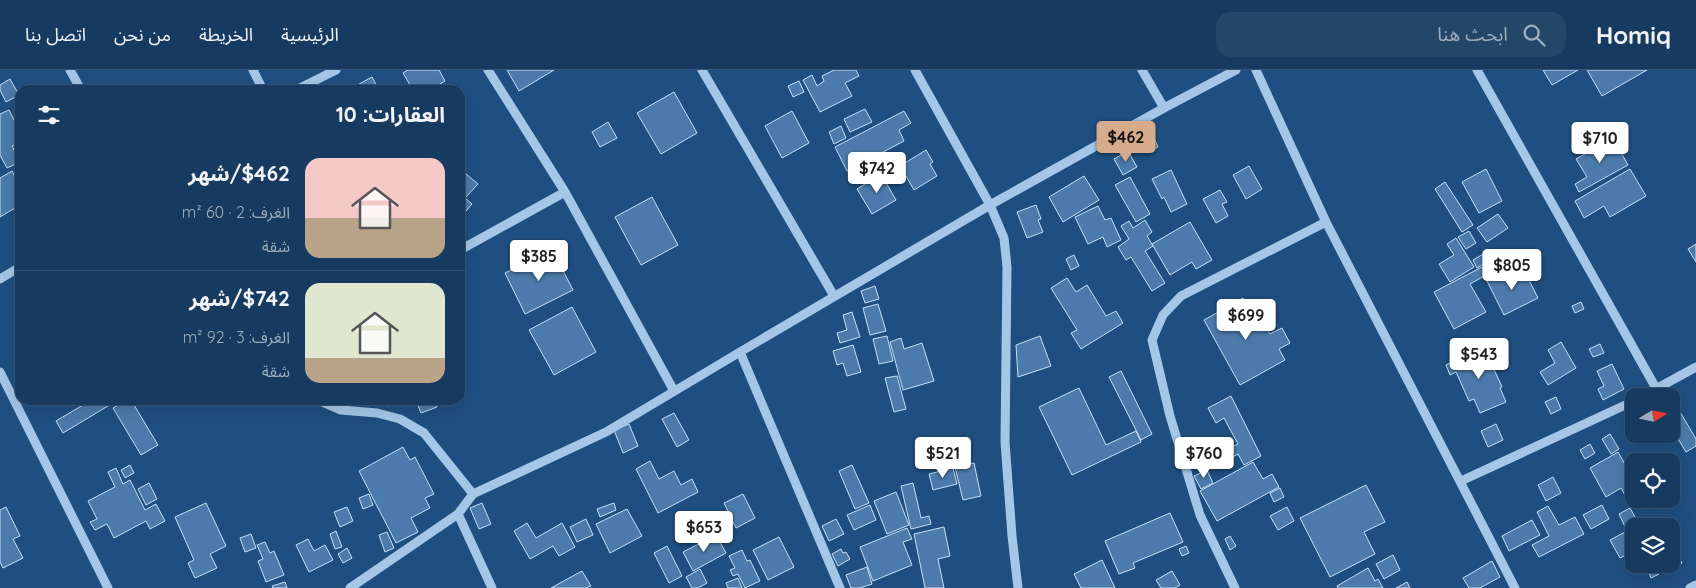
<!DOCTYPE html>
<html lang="ar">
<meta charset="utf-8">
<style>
body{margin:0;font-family:Quicksand,"Noto Sans Arabic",sans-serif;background:#244669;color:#f1f3f6;direction:rtl;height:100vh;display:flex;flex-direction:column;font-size:19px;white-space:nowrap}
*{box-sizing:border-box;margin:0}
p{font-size:16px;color:#9eadbd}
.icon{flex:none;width:28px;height:28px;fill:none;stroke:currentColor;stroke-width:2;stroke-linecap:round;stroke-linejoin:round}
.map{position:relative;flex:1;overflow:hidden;direction:ltr}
.sheet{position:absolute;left:15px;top:15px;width:450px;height:320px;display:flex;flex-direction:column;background:#173b60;border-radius:15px;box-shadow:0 5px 20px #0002,0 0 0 1px #365575;direction:rtl}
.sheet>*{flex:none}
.needle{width:32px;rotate:80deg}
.fabs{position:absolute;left:1625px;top:318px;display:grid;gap:10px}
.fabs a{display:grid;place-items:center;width:55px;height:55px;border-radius:10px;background:#173b60;box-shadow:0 5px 20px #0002,0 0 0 1px #365575;font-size:25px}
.price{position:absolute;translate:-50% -42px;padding:0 11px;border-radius:5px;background:#fff;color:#222;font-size:16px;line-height:32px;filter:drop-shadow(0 1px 2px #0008)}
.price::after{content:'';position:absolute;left:50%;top:30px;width:15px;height:11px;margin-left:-8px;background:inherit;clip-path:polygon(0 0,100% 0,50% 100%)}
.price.current{background:#d6ab8b;color:#111}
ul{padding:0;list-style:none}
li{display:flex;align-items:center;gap:15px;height:125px;padding:0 20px}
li+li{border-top:1px solid #365575}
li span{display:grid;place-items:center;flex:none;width:140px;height:100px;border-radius:15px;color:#555}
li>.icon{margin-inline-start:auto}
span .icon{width:60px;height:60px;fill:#fffc;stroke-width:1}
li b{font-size:21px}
h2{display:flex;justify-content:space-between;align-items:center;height:60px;padding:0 20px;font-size:21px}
header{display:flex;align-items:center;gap:30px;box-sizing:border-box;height:70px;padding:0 25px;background:#173b60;border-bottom:1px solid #365575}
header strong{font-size:24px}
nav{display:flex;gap:28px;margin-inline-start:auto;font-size:18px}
.search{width:350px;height:45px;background:#244669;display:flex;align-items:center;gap:12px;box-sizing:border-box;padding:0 18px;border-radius:15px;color:#9eadbd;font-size:19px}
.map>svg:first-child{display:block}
.building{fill:#4c7bab;stroke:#c8dff6}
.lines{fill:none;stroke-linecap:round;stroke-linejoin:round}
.minor{stroke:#a4c7e8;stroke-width:9}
</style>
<header>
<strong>Homiq</strong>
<div class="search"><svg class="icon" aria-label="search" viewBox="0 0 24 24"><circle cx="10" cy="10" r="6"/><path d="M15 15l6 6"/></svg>ابحث هنا</div>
<nav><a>الرئيسية</a><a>الخريطة</a><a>من نحن</a><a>اتصل بنا</a></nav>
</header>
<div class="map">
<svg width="1696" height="518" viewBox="0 0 1696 518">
<rect width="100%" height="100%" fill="#1f4f80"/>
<path class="building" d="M408,0H439L445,11L430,20H413L403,3Z
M507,0H554L519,21Z
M834,0H856L859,6L845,13L852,26L820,42L803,10L812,5L817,16L824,11L822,6Z
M1543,0H1578L1552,15Z
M1587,0H1647L1602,26Z
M372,7L379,20H350V19Z
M10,9L19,25L6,32L0,20V15Z
M799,11L804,22L793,27L788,16Z
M674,22L697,63L661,84L637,43Z
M865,39L872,52L850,62L844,49Z
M9,40L20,62V73L12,76L20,92L7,98L0,85V44Z
M792,41L809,73L782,88L765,56Z
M904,41L911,53L899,60L904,71L847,101L835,77Z
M608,52L617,68L600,77L592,62Z
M841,56L846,68L834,74L829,62Z
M1154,68L1158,77L1149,81L1144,73Z
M1613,68L1628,95L1579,122L1575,114L1587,107L1576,89Z
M926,80L933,92L930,94L937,106L914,120L900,96Z
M1128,81L1137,97L1123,105L1114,89Z
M1249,96L1262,119L1246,129L1233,105Z
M460,99L478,114L465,128L472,134L460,148Z
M1486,99L1502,131L1479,143L1462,112Z
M1630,99L1646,126L1610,147L1604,136L1584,148L1575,131Z
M1171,100L1187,134L1171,142L1164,127L1162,129L1152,109Z
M12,101L20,116V135L0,147V108Z
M881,104L896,130L872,144L857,119Z
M1084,106L1099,130L1063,152L1049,127Z
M1130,107L1150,144L1136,152L1115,115Z
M1445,112L1473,155L1462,162L1435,119Z
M1220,120L1227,132L1222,134L1228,146L1216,153L1203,129Z
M652,127L678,175L641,195L615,147Z
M1036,135L1041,149L1038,150L1043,162L1027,168L1017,142Z
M1098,136L1105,150L1111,148L1121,170L1107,177L1103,167L1088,174L1075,147Z
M1498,144L1508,158L1487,172L1477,158Z
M1145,150L1152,162L1147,166L1153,176L1145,181L1165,213L1152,221L1131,187L1126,190L1118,177L1129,169L1121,156L1129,151L1133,158Z
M1190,152L1212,190L1196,199L1192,192L1170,205L1152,174Z
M1469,161L1476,173L1466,179L1458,167Z
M1456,168L1474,197L1450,212L1439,194L1454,185L1447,174Z
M1696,174V192L1688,179Z
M552,179L573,220L525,244L505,203Z
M1485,183L1490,190L1477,198L1473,190Z
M1074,185L1079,196L1071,200L1066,189Z
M1482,197L1486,205L1470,214L1486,242L1454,259L1434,222Z
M1524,200L1538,228L1504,245L1486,209L1502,201L1506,209Z
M1067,208L1076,222L1087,215L1106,246L1116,241L1123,253L1081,279L1071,263L1077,260L1051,218Z
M875,216L879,229L865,233L861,221Z
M1243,228L1251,242L1256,239L1270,264L1282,258L1290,273L1279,279L1285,290L1240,315L1204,250Z
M1581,232L1584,239L1575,243L1572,236Z
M878,234L886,261L870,265L863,238Z
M572,237L596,282L554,305L529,260Z
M852,242L860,267L840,273L837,263L847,260L843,245Z
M887,266L893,291L879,294L873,269Z
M1040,266L1051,296L1018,307L1016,275Z
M901,268L904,279L922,273L934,311L903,320L890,272Z
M1561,272L1576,298L1548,315L1540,302L1555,293L1548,280Z
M1600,274L1604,283L1593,287L1589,279Z
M853,275L861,302L847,306L843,293L837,295L833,281Z
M1484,277L1502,317L1500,318L1506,332L1480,343L1474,329L1469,331L1456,302L1450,305L1446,295Z
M1612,294L1624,319L1603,330L1598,319L1604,316L1597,301Z
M1121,301L1152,364L1141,370L1109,307Z
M897,306L906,339L894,342L885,308Z
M1079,318L1106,375L1136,361L1141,372L1072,405L1039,337Z
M1231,326L1261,386L1244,395L1238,384L1233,387L1229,378L1238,374L1224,348L1216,353L1208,338Z
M1556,327L1561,339L1551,344L1545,332Z
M87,330H118L63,363L56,351L88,332Z
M126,330H131L158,375L141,385L113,338Z
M385,330H397V331L387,336Z
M416,330H434L437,337L421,343Z
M1679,340L1696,369V376L1686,382L1671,357V344Z
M674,343L689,370L677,377L662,349Z
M629,354L638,376L623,383L614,360Z
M1496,354L1503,370L1488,377L1481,361Z
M1610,364L1619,379L1611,384L1602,369Z
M1590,374L1595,383L1585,389L1580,380Z
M403,377L410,390L415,387L434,424L425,428L430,438L411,448L418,462L396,473L359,401Z
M1618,382L1634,410V429H1639L1630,434L1621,418L1606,427L1590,398Z
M650,391L659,409L674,401L681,415L692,409L698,422L658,443L636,399Z
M1253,392L1263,409L1272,404L1279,417L1217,451L1200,421Z
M974,393L981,426L963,430L955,397Z
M130,395L134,403L125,408L121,400Z
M852,395L869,433L855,439L839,401Z
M116,398L123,414L130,410L145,440L156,434L165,451L150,459L146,451L114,468L107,454L95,460L90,452L97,449L88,431L115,417L108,402Z
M953,398L957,414L933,420L929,404Z
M1207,400L1213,413L1201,419L1194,406Z
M1553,407L1561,423L1546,431L1538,415Z
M149,413L157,429L146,435L138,419Z
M913,413L921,448L929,446L931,454L911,459L901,416Z
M1366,415L1385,452L1364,462L1375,484L1330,507L1300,448Z
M1280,418L1284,427L1274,432L1270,423Z
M896,422L909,455L887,464L874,431Z
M369,424L373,435L363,439L359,428Z
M743,424L755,448L736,458L724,433Z
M206,433L226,476L210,484L217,498L195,508L188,493L194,490L175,447Z
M482,433L491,454L479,459L470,438Z
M614,433L616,440L600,447L597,439Z
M870,435L876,450L854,460L847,445Z
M1602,435L1609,449L1591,459L1583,445Z
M1548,436L1559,455L1575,447L1584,464L1539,487L1532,475L1549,466L1537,442Z
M6,437L20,466L13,469L23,488L3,498L0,492V440Z
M347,437L353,451L340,457L334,442Z
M1287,437L1294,451L1278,460L1270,446Z
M1630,438L1640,456H1634V481L1620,488L1610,470L1627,461L1619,444Z
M627,439L642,466L610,483L596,454Z
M1170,443L1183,472L1133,493L1135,498L1119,504L1105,471Z
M586,449L593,465L577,472L570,457Z
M836,449L844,464L829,471L822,456Z
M1532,450L1540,465L1509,481L1502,466Z
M527,453L536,468L562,453L575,477L559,486L553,476L530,489L514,461Z
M944,457L950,486L938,489L944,518H925L914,464Z
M907,458L912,469L903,472L912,495L873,511L860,477Z
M336,461L342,477L335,479L330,464Z
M387,462L394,478L385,482L379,465Z
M251,464L256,478L245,482L240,468Z
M716,465L726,483L693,501L683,482Z
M1230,466L1236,476L1230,480L1225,469Z
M779,467L794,497L768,510L753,480Z
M308,469L314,481L325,475L333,490L309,502L296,475Z
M265,472L270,483L274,481L284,505L266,512L258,491L263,489L257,475Z
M667,476L682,506L669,513L654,483Z
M1186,476L1189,483L1182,486L1179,479Z
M1671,476L1682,493L1667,501L1663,494H1671Z
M347,478L352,488L343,493L338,484Z
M841,479L843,483L846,482L850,489L838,496L832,484Z
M742,480L747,491L750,490L760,511L745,518L738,504L733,506L730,500L735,498L729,486Z
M1393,485L1400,500L1384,509L1376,494Z
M1102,490L1115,518H1081L1074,504Z
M1492,491L1500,507L1480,518H1469L1463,508Z
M1656,496L1659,504L1651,508L1648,500Z
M867,497L872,514L860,518H851L846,505Z
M1368,498L1375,511L1378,509L1383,518H1338L1337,516Z
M700,499L707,513L698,518H692L686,507Z
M582,501L591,516L586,518H551Z
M1172,501L1180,515L1175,518H1161L1156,510Z
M738,508L742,518H728L726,513Z
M285,512L287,518H273L272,516Z
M1407,512L1410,518H1396Z"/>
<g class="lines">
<path class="minor" d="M70,0L81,20
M253,0L263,20
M488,0L565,122L674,321
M702,0L834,226
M915,0L990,135L1004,168L1007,197L1005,372L1012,466L1018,518
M1142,0L1164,38
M1256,0L1326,152L1515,518
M1477,0L1657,320
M296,20L336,0
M460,180L565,122
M0,209L20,197
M740,282L840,518
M0,302L108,518
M1643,326L1696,297
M318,330L341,340L377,343L400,349L424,363L473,424
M1461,411L1634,331
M458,444L492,518
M350,518L458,444L473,424L606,362L740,282L990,135L1164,38L1236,0
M1235,518L1200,445L1170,346L1152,270L1163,245L1181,226L1326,152
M1690,518L1696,515"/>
</g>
</svg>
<div class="fabs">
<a><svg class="needle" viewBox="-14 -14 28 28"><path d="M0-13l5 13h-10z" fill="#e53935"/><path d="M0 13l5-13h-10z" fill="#9eadbd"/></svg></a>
<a><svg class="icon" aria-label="locate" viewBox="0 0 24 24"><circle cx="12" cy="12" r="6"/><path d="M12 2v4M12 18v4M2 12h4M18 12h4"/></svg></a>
<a><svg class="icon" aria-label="layers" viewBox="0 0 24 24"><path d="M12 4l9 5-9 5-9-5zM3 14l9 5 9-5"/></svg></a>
</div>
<b class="price current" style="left:1126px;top:93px">$462</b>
<b class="price" style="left:1600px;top:94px">$710</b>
<b class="price" style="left:877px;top:124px">$742</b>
<b class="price" style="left:539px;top:212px">$385</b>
<b class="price" style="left:1512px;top:221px">$805</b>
<b class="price" style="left:1246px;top:271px">$699</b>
<b class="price" style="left:1479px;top:310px">$543</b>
<b class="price" style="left:943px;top:409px">$521</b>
<b class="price" style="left:1204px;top:409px">$760</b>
<b class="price" style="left:704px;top:483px">$653</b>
<section class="sheet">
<h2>العقارات: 10<svg class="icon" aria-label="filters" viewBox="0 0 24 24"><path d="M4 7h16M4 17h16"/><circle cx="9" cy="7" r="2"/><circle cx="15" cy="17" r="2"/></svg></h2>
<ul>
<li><span style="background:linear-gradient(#f6c9c9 60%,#b9a48a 0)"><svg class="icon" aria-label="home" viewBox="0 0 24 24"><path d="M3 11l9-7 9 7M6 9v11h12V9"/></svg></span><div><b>$462/شهر</b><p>الغرف: 2 · 60 m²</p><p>شقة</p></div></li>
<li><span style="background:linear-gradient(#dfe7d0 75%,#b9a48a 0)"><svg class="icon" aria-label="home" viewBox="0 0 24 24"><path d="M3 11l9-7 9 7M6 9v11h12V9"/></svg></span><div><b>$742/شهر</b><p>الغرف: 3 · 92 m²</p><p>شقة</p></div></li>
</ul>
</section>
</div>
